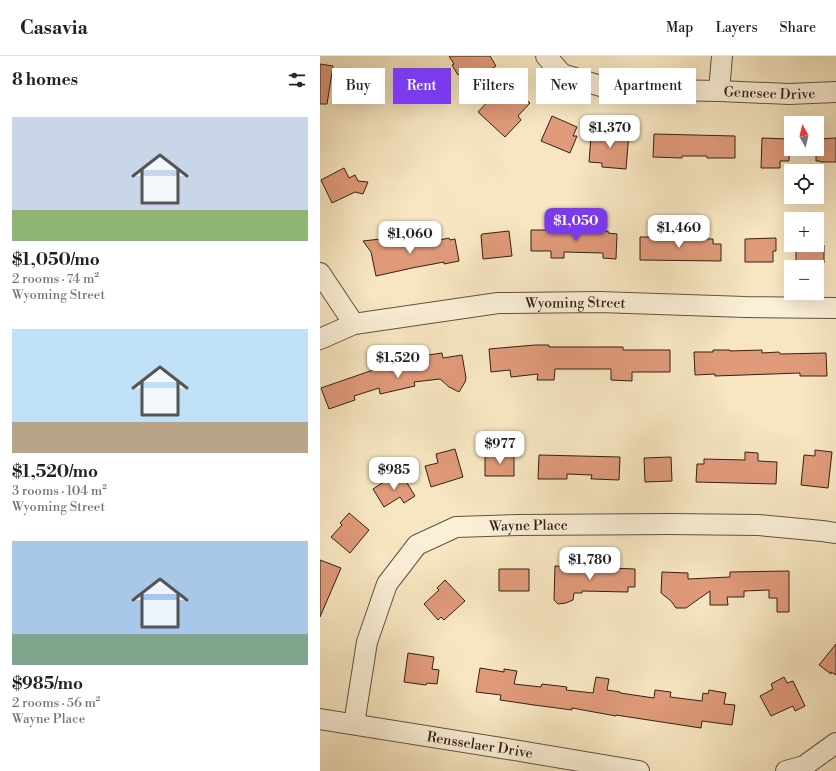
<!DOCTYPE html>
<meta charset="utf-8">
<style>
body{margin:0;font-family:"Libre Bodoni",serif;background:#f6f6f6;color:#202124;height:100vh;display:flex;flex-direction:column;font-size:15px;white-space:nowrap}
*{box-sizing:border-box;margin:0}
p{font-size:13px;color:#757577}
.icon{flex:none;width:22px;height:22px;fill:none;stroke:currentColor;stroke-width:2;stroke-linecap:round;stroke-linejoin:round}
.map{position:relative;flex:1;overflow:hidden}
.drawer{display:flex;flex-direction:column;background:#fff;width:320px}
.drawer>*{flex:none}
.banner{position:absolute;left:12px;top:12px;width:380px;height:36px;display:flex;gap:8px}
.needle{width:26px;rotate:352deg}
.tools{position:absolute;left:464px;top:60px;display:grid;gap:8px}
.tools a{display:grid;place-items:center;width:40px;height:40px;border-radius:0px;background:#fff;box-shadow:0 4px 16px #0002;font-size:20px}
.price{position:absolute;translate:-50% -34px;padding:0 9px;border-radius:8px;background:#fff;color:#222;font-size:13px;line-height:26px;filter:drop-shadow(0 1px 2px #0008)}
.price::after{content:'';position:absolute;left:50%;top:24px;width:12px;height:9px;margin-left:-6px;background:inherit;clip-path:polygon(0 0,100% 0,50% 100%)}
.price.active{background:#7c3aed;color:#fff}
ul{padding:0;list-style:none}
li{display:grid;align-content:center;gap:8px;height:212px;padding:0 12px}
li span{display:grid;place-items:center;height:124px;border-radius:0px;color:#555}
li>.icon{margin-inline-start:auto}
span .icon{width:72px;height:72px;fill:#fffc;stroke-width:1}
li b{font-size:17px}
h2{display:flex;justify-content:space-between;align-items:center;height:48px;padding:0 12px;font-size:17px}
.pill{padding:0 14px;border-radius:0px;background:#fff;box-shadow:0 4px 16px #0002;font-size:14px;line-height:36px}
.pill.active{background:#7c3aed;color:#fff}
header{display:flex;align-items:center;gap:24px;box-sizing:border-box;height:56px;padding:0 20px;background:#fff;border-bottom:1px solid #e0e0e0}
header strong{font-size:19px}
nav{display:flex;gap:22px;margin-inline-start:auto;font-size:14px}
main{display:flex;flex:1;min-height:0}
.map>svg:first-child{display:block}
.building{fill:#e09a7a;stroke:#322018}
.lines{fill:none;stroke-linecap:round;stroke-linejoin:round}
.minor-casing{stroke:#635242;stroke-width:22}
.minor{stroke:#faefd7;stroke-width:20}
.labels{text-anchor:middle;stroke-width:3;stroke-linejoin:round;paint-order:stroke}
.street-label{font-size:14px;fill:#322018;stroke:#faefd7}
</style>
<header>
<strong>Casavia</strong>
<nav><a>Map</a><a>Layers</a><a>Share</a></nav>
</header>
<main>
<section class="drawer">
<h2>8 homes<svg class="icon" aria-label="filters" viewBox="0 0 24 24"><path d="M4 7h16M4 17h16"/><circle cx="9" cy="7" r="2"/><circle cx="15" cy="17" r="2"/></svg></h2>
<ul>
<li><span style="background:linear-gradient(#c9d6e8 75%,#8fb573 0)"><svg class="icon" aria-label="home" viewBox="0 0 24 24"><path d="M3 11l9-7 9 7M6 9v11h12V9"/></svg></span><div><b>$1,050/mo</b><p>2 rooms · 74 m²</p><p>Wyoming Street</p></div></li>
<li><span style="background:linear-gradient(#bfe0f5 75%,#b9a48a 0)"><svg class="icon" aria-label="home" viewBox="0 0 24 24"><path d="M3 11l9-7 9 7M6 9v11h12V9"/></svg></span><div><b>$1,520/mo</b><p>3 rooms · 104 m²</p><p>Wyoming Street</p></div></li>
<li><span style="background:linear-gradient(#a9c7e8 75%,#7fa58c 0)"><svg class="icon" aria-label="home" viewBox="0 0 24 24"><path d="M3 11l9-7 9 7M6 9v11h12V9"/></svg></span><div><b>$985/mo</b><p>2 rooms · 56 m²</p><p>Wayne Place</p></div></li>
</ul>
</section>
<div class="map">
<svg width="516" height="715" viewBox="0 0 516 715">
<rect width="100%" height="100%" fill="#f7e6c1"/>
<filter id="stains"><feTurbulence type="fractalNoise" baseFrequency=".005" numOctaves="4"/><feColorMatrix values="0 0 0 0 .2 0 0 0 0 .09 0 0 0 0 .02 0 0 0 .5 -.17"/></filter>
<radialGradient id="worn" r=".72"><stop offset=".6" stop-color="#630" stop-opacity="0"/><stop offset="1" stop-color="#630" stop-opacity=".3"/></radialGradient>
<path class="building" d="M129,0H170L176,10L161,19L160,17L153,21L148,13L138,19L132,9L134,8Z
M0,8L13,10L7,48H0Z
M186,26L210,47L198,60L201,64L185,81L158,56Z
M232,60L257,71L253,80H257L250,97L221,85Z
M281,74L309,77L306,113L282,111V107L269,106L271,80L281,81Z
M334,78L415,80V102H387V100H362V102L333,101Z
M442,82L470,83L469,105H460V112H441Z
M516,82V106H500V105H496V93H497V83Z
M24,112L29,122L35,119L38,125L48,126L43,138L35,136L12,147L1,124Z
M262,165L279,166V175H288V177L297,178L296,203L283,202V197L244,196V202H231V195H211V174H231L232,176L262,177Z
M189,175L192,200L163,203L161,179H162V178Z
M320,181H346V182L393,183V188H401V205L320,204Z
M69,182L70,189L86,187V191L129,182L130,184L135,183L139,205L124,208V206L92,212L56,220L51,196L43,185Z
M456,182V195H453V206H425V183Z
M476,189H504V207H476Z
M215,289H229V291H303V294H350V316H312V325L291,324V313H235L234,324H217L218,318L191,321L190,314L171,316L169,293Z
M393,294H410V295L442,294V297L459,296L460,298L506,297L507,320H480V317L395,320V318L375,319L374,296H393Z
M122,297L123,302L142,299L146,322L145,326L139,336L129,331L120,323L94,326L95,330L60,338L59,332L34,340L35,344L9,353L1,332L53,314L68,310L70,315L109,306L108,299Z
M135,393L143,421L111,431L105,410L118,407L116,398Z
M495,394L512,396L508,432L481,429L484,399L495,400Z
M425,396L438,397V405L457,406L456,428L376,426L377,408H384V403L425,404Z
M165,398H194V420H165Z
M219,399L300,401L299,424L274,423H271L272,419L247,418V423H218Z
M351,401L352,425L325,426L324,402Z
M81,417L95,440L84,447L80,441L64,451L53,433L67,424L70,423V424Z
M29,457L49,474L30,497L11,481L22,469L20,467Z
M0,504L21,512L0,561Z
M235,510L315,513V531H308V536L262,535V537H254L253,544L246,547L238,548L234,544Z
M179,513H209V535H179Z
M469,515V556H457V542H449V534L424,535V541H407L408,549H390V535L366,552H356L351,545L341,537L342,516L368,517V523L410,521V516Z
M125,524L145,545L124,564L121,561L118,564L104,548L119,534L117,532Z
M516,588V619L511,616V618L499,609Z
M88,597L114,601L112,613L119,614L117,628L107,627L106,629L84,626Z
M160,612L184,616V613L197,615L194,628L221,631L222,628L247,631L246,634L273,637L276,621L289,623L287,634L300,636V637L334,642L335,634L351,636L350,641L382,645L383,637L388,638L389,634L406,637L404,648L415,649L412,669L382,665L381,672L296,659V660L252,652V654L214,649L180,644L181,639L156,636Z
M464,621L467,627L473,625L485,650L475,655L473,650L451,660L440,640L453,633L451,628Z"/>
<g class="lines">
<defs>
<g id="minor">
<path id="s1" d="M226,0L242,18L290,33L399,35L469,38L516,36"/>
<path d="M399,35L402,0"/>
<path d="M0,217L34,268"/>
<path id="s2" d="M0,283L34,268L178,247L280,246L425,251L516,252"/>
<path id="s3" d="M0,663L194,694L319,715"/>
<path id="s4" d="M34,668L47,586L67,528L97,489L136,471L199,469L350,468L438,469L502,475L516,477"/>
<path d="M466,715L484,710L516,687"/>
</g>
</defs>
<use href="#minor" class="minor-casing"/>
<use href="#minor" class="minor"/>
</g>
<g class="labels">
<g class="street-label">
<text dy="5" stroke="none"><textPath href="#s1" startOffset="234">Genesee Drive</textPath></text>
<text dy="5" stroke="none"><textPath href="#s2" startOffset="260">Wyoming Street</textPath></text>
<text dy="5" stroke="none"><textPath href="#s4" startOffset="309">Wayne Place</textPath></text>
<text dy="5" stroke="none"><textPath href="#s3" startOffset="162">Rensselaer Drive</textPath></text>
</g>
</g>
<rect width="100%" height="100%" filter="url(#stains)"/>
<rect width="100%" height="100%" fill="url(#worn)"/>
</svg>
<div class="tools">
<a><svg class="needle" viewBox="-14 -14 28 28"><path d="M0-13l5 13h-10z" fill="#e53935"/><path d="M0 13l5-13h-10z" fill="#757577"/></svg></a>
<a><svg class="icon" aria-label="locate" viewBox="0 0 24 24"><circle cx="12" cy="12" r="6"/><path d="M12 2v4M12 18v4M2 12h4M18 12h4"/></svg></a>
<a>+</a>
<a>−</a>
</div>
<b class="price" style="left:290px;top:93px">$1,370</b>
<b class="price active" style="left:256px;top:186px">$1,050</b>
<b class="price" style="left:359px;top:193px">$1,460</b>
<b class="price" style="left:90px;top:199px">$1,060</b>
<b class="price" style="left:78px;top:323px">$1,520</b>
<b class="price" style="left:180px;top:409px">$977</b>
<b class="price" style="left:74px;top:435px">$985</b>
<b class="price" style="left:270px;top:525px">$1,780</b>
<div class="banner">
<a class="pill">Buy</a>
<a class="pill active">Rent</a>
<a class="pill">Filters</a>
<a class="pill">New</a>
<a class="pill">Apartment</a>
</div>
</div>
</main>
